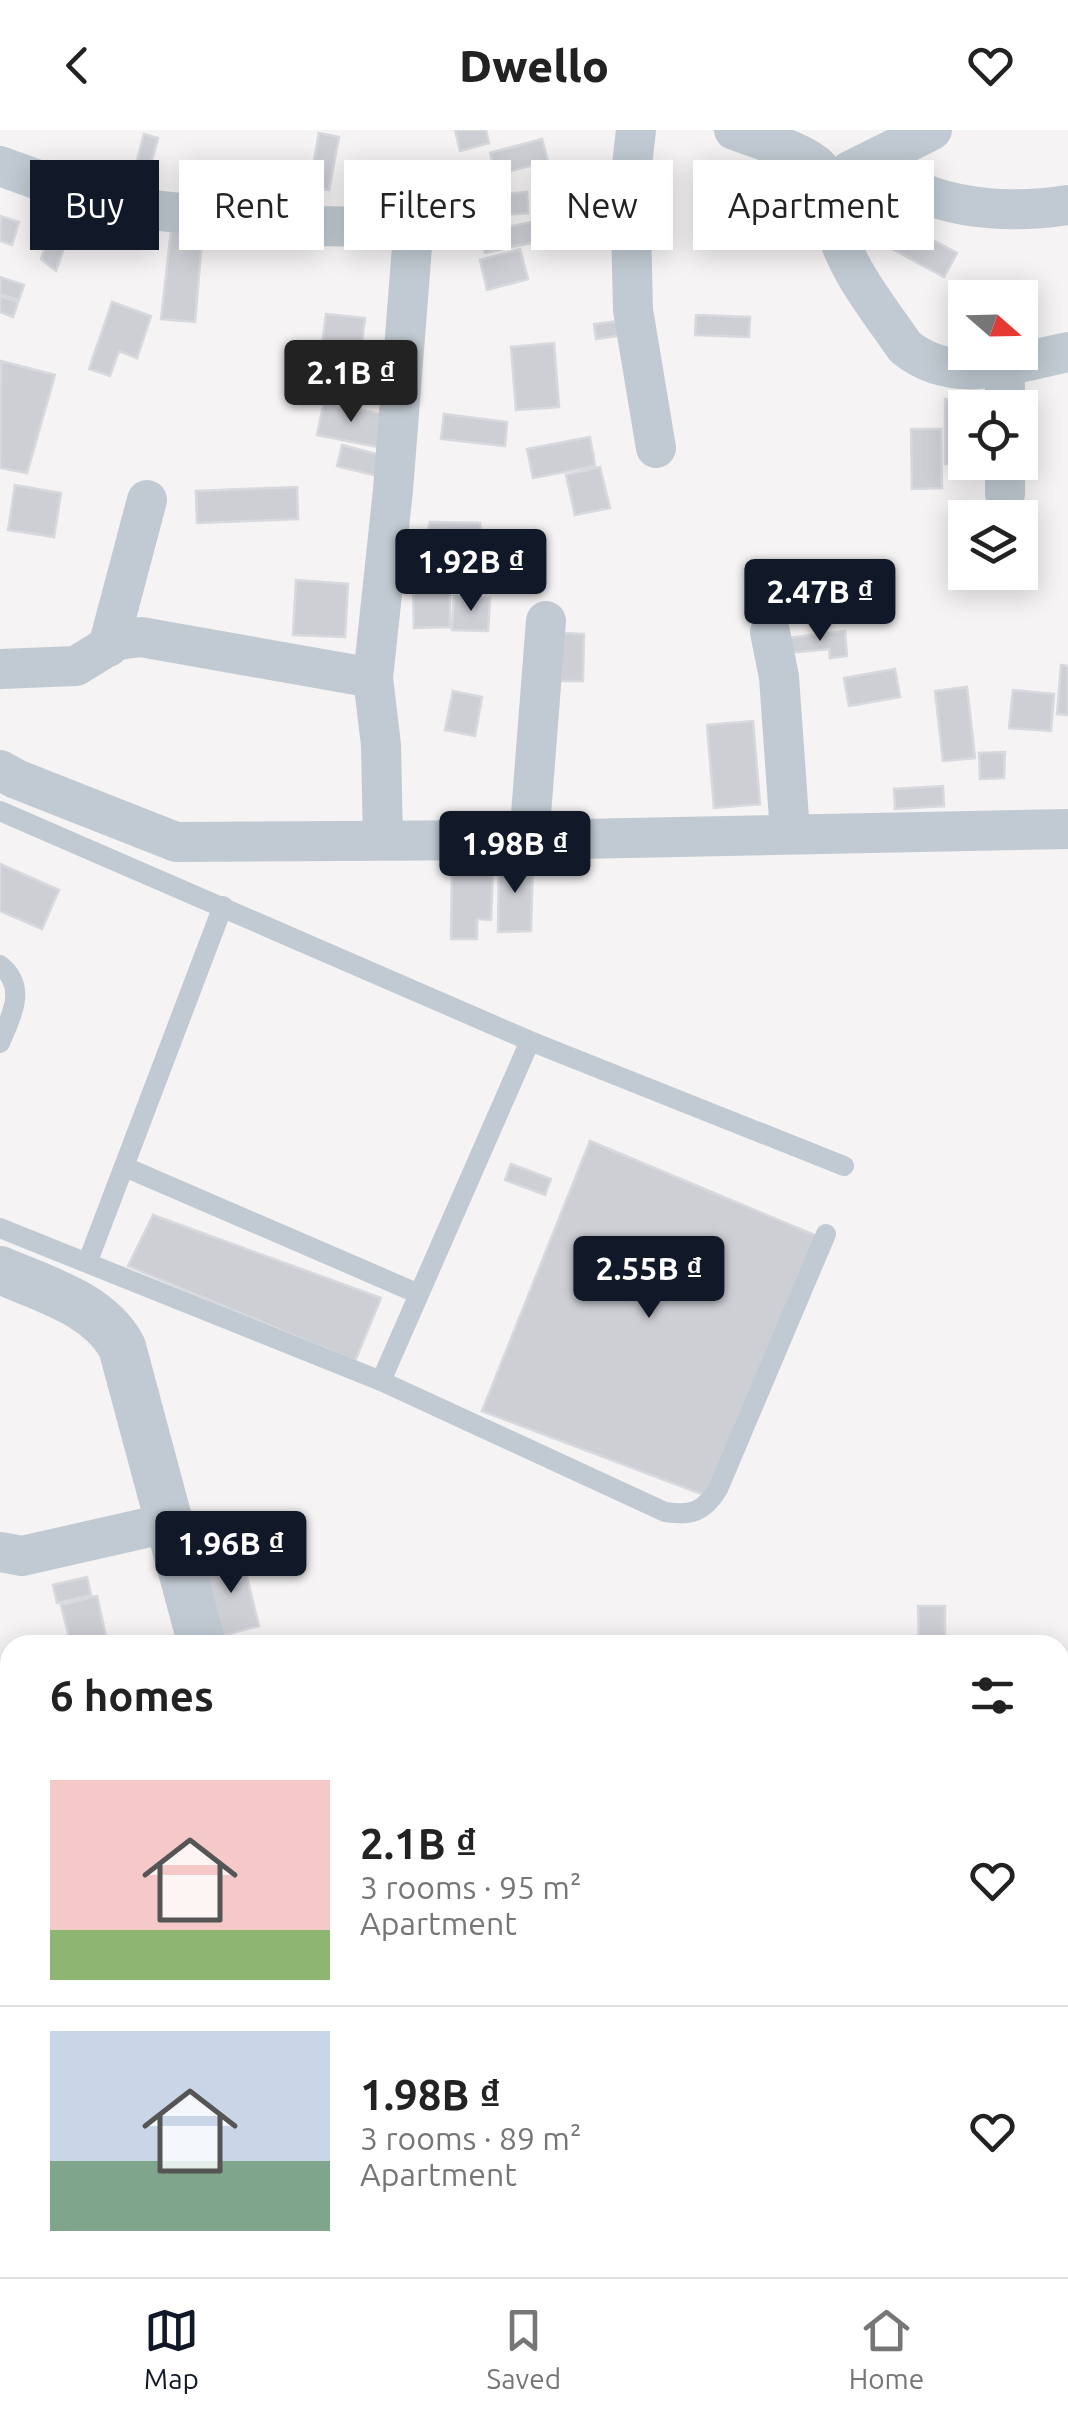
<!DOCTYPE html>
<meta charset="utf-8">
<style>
body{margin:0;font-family:Ubuntu,sans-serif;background:#f6f6f6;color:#222;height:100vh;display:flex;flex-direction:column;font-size:38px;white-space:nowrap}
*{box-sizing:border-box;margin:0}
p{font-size:32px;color:#767676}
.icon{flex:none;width:55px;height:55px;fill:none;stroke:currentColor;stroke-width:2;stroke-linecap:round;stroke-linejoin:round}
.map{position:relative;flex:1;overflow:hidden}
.side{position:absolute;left:0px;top:1505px;width:1070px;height:642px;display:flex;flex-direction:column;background:#fff;border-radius:30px 30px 0 0;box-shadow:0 5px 25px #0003}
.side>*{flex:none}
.hud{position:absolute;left:30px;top:30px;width:1010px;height:90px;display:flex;gap:20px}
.needle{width:65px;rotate:110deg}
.controls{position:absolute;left:948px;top:150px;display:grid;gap:20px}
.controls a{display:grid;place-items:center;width:90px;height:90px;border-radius:0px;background:#fff;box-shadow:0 5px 25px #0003;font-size:50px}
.price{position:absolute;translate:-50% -85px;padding:0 22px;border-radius:10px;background:#111827;color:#fff;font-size:32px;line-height:65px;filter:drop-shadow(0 2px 5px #0008)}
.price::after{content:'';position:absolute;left:50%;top:60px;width:30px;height:22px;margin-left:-15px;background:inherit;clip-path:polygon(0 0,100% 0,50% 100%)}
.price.on{background:#222;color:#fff}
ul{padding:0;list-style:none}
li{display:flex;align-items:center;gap:30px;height:250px;padding:0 50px}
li+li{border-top:2px solid #e0e0e0}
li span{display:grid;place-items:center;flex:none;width:280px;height:200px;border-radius:0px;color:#555}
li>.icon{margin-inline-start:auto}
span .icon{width:120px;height:120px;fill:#fffc;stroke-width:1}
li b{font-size:42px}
h2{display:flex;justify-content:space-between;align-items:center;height:120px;padding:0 50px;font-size:42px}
.chip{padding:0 35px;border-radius:0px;background:#fff;box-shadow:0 5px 25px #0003;font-size:35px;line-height:90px}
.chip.on{background:#111827;color:#fff}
header{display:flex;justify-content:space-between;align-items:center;height:130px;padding:0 50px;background:#fff;font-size:45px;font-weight:800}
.tab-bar{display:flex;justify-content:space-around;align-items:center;height:140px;border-top:2px solid #e0e0e0;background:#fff;font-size:28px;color:#767676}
.tab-bar a{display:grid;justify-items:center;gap:5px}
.tab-bar .on{color:#111827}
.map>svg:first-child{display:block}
.building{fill:#cdcfd5;stroke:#d7d9de;stroke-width:2.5}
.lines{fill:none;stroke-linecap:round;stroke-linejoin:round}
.service{stroke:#c1cad2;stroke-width:20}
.minor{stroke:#c1cad2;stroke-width:40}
.tertiary{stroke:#c1cad2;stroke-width:48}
</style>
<header><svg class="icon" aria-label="back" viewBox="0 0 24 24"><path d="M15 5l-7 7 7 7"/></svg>Dwello<svg class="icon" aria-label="heart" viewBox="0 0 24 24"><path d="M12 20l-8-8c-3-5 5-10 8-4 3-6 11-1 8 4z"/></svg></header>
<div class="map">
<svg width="1068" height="2147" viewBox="0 0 1068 2147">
<rect width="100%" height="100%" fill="#f5f3f3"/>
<path class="building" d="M455,0H486L489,13L460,21Z
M319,3L339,7L329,60L309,56Z
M144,4L158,8L146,52L132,49Z
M542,9L548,31L496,45L490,23Z
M527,62L528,83L499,85L492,65Z
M62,66L80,72L56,141L41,129Z
M609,71L615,89L580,101L574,83Z
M0,86L19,92L12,115L0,111Z
M545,89L550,109L485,123L481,103Z
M907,96L957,123L944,147L894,120Z
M203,99L195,192L161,189L171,101Z
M520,119L528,149L487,160L480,130Z
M0,147L24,155L19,170L0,164Z
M0,166L18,172L13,187L0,182Z
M112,172L151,186L137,228L119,221L110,246L89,239Z
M326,184L365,188L357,251L318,246Z
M696,185L750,187L749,207L695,205Z
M628,190L630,204L596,209L594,194Z
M554,213L559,277L516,280L511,217Z
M1,231L55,245L27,343L0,338Z
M945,269H980V278H965V332L979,335L945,334Z
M324,272L385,285L378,317L317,305Z
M444,284L507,292L505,316L441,309Z
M911,299H941L942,358L912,359Z
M590,307L595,336L533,348L527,319Z
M342,315L383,326L378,346L337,336Z
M600,337L610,378L575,385L566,345Z
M15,355L61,363L54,407L8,400Z
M297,357L298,389L197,393L196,361Z
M430,392L480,393L486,430L419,431Z
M879,441L887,477L859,483L852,447Z
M296,450L348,454L345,507L293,505Z
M450,459V497L414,498L413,460Z
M454,466L490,468L488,501L452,500Z
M845,501L847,526L830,528L829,519L789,523L787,508Z
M562,503L584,504L583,551H561Z
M1061,535L1068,536V585L1057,584Z
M895,539L900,567L849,576L844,548Z
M967,557L975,628L943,631L935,561Z
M1013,560L1054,564L1051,601L1009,598Z
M453,561L482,567L475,606L445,600Z
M753,591L760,674L714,678L707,595Z
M1005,622L1004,648L980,649L979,623Z
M943,656L944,676L895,679L894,659Z
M499,730H533L531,801L498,802Z
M452,733L493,734L491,790L477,789V809H451Z
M0,734L59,760L42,799L0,781Z
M590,1011L817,1106L709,1367L482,1281Z
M511,1034L551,1049L545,1065L505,1050Z
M153,1085L381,1168L355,1231L128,1136Z
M242,1427L259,1496L221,1506L203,1436Z
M87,1447L91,1465L57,1473L53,1455Z
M97,1466L108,1515H71L61,1475Z
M918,1476H945V1515H919Z
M10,1757V1798L0,1799V1759Z
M1060,1801H1064L1066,1877L1060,1878Z
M952,2138L954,2147H910L950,2138Z"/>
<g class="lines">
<path class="service" d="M0,681L530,911L844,1036
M0,835C28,857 11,886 0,913
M125,1037L419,1164
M0,1098L381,1251L665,1382C691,1386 704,1382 718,1359L826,1104
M88,1131L223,776
M381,1251L530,911"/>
<path class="minor" d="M636,0L630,53L633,180L656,318
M734,0C757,9 803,21 819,38C834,54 830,76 835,96C847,141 879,179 905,217C954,257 1012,233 1068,222
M867,33C885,43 903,55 922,63C967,81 1020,82 1068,75
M0,36L44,52L142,79L305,96L394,97L406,103L412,117L393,360L373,548L381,615L383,710
M850,41L932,0
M1005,234V278
M1005,332V364
M770,502L779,547L790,703
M108,517L147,370
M0,539L76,536L118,510L141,507L373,548
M0,640L16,649L176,712L529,710L1068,699
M529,710L546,491
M0,1422L22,1426L172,1392
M0,1624L10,1629
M1060,1709L1068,1710
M0,2130L10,2126
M834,2138L836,2147
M991,2138L992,2147
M606,2147L607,2138"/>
<path class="tertiary" d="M0,1140C43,1159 98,1173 122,1217L202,1515
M356,2138L358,2147"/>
</g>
</svg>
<div class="controls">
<a><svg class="needle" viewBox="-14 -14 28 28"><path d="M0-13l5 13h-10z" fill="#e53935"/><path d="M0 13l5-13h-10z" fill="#767676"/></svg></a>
<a><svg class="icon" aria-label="locate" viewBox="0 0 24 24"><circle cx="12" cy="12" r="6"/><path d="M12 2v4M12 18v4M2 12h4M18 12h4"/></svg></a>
<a><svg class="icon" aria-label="layers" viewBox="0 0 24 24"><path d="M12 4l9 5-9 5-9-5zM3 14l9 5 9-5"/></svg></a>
</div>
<b class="price on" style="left:351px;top:295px">2.1B ₫</b>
<b class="price" style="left:471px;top:484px">1.92B ₫</b>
<b class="price" style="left:820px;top:514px">2.47B ₫</b>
<b class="price" style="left:515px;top:766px">1.98B ₫</b>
<b class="price" style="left:649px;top:1191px">2.55B ₫</b>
<b class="price" style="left:231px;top:1466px">1.96B ₫</b>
<div class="hud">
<a class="chip on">Buy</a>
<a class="chip">Rent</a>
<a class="chip">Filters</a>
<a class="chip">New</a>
<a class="chip">Apartment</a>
</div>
<section class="side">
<h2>6 homes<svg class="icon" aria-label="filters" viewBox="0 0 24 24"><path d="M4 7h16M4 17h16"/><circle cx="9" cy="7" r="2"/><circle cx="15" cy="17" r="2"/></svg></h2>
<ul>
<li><span style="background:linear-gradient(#f6c9c9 75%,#8fb573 0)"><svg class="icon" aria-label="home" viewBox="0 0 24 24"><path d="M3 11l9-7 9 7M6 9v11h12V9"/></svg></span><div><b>2.1B ₫</b><p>3 rooms · 95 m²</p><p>Apartment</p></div><svg class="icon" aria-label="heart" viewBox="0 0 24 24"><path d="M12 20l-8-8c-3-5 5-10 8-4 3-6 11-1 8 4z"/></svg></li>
<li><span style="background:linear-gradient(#c9d6e8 65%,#7fa58c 0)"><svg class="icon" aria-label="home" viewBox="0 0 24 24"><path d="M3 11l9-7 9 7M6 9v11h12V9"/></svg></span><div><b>1.98B ₫</b><p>3 rooms · 89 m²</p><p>Apartment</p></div><svg class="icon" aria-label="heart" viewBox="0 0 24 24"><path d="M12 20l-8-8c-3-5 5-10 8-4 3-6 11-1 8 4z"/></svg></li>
</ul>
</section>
</div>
<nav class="tab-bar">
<a class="on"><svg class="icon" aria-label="map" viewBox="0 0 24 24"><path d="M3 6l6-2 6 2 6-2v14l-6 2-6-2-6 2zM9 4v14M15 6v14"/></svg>Map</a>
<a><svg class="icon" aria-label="saved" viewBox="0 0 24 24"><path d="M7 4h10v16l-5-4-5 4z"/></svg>Saved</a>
<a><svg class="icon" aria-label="home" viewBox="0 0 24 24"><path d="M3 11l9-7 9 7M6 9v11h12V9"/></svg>Home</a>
</nav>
